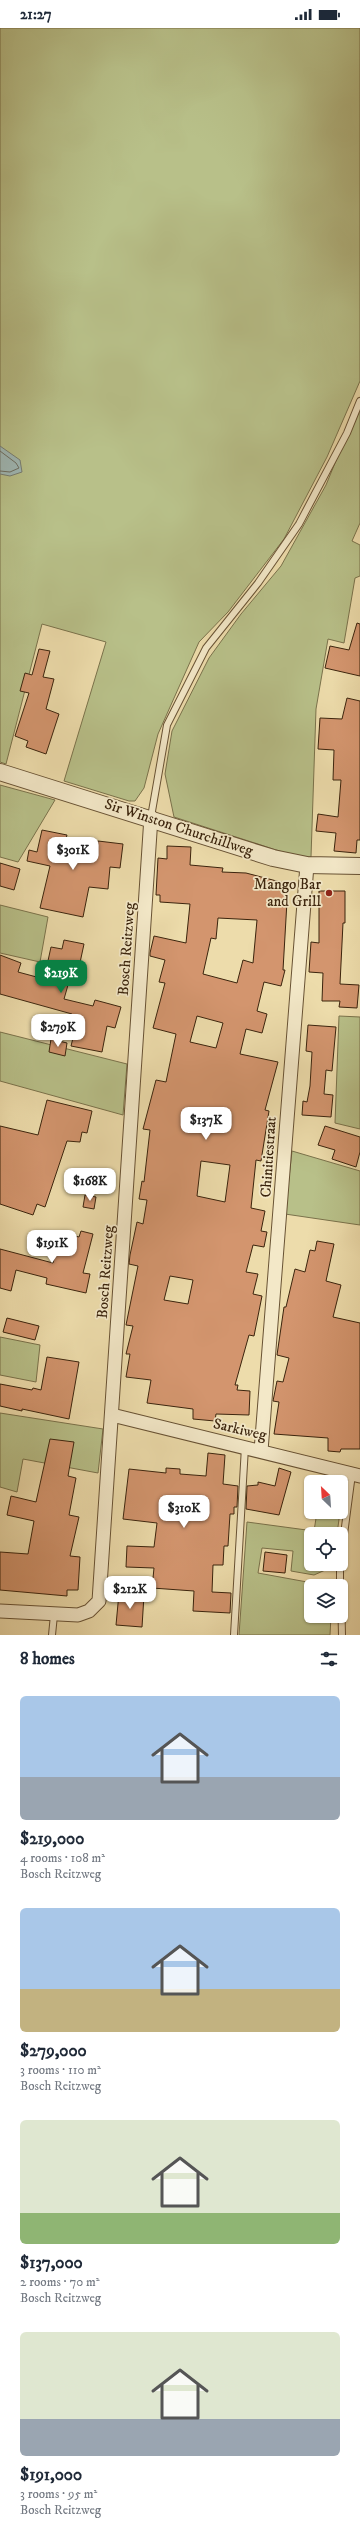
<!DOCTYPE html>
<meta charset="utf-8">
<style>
body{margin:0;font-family:"IM FELL DW Pica",serif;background:#f6f6f7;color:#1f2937;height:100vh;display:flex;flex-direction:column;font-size:15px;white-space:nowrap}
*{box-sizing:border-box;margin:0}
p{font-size:13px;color:#747a83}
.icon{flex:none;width:22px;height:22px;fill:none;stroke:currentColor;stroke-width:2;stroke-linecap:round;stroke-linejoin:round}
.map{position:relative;height:1607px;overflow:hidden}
.panel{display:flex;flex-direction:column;background:#fff;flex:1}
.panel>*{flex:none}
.needle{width:26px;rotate:335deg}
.buttons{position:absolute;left:304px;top:1447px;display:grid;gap:8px}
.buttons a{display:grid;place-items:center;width:44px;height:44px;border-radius:6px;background:#fff;box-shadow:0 1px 3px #0004;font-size:20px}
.price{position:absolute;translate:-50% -34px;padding:0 9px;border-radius:8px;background:#fff;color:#222;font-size:13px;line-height:26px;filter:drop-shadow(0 1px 2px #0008)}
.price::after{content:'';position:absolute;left:50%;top:24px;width:12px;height:9px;margin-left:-6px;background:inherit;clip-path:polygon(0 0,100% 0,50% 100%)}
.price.selected{background:#0b8043;color:#fff}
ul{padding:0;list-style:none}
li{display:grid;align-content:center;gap:8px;height:212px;padding:0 20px}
li span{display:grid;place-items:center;height:124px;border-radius:6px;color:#555}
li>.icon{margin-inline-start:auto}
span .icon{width:72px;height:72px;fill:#fffc;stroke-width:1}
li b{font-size:17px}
h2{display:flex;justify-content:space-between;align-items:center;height:48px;padding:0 20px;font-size:17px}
.status{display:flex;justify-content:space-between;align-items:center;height:28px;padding:0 20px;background:#fff;direction:ltr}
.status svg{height:11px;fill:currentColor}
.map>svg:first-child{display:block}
.green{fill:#b8c089;stroke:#7a724b}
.water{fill:#9fb8b5;stroke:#777d72}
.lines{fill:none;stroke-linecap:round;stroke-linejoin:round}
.shore{stroke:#6d6e61;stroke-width:1}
.building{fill:#d3956e;stroke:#3b240d;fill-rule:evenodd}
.service-casing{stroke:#685234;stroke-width:8}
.minor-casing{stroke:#685234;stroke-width:15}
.tertiary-casing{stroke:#685234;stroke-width:18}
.service{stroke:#f3e8c8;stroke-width:6}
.minor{stroke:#f3e8c8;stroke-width:13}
.tertiary{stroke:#f3e8c8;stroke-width:16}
.poi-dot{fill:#8f2418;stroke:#f3e8c8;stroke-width:1.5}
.labels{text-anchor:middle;stroke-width:3.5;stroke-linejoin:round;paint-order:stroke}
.street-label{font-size:15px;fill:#3b240d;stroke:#f3e8c8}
.poi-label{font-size:15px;fill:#3b240d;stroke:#f3e8c8;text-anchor:end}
</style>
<div class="status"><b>21:27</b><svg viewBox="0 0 49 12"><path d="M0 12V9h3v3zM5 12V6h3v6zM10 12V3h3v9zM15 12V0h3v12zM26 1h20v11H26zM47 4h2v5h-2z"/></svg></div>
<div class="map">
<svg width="360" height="1607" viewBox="0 0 360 1607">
<rect width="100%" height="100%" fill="#eddcab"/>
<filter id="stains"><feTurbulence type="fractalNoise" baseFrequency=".005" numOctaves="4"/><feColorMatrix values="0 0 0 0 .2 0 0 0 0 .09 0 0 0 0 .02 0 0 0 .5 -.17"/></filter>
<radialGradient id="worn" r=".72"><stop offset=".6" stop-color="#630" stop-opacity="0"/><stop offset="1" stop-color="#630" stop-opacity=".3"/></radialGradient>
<path class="green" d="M0,0H360V353L327,429L284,511L228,584L199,614L158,706L144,760L135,773H129L64,753L106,614L42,596L6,736L0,734Z
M360,374V495L352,513L360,517V548L355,550L344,615L328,611L316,681L311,829H298L174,789L165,746L172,703L209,630L241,586L281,538L326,457Z
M0,757L55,772L18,834L0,829Z
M0,877L48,889L40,934L0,925Z
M339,988L360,989V1101L335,1095Z
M0,1004L127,1036L123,1087L0,1053Z
M292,1123L360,1143V1197L285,1186Z
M0,1309L40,1317L36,1354L0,1347Z
M0,1385L103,1401L98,1445L23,1431L17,1464L0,1459Z
M317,1484H340L337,1506H311V1536H332V1539L314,1547L291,1543L293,1523L262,1520L258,1545L329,1558H311V1588H331L330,1607H239L247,1494L314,1503Z"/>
<path class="water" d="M0,418L20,432L22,444L10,448L0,446Z"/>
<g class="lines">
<path class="shore" d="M0,423L16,435L19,440L10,444L0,443"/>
</g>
<path class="building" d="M357,595L360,596V648L325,640L330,618L349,622Z
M39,621L50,623L43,649L54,651L46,681L59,686L46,726L26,719L28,713L15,708L29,665L20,663L25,645L32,647Z
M347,670L360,673V812H357L356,825L334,823L336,805L316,803L318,786L338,789L341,752H333L334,722L318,721L320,690L342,691Z
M42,802L67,807L64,818L97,821L98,813L123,816L120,840L110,839L108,861L89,859L83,889L40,880L50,838L27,833L29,822L37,824Z
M167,818L191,819L190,837L223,840L222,844L246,845L288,856L283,942H285L281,958L264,954L257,983L267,986L262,1005L246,1001L240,1026L278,1034L265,1082L269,1083L261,1133L256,1132L251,1180L265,1183L261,1203L267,1204L264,1219L253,1217L246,1244L258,1246L253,1266L262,1268L254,1308L249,1307L235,1357H238L237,1362L250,1363L249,1387L216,1386L215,1393L193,1391V1381L147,1375L151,1352L126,1349L130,1326H126L133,1298L126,1297L138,1238L129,1236L130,1227L137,1194L143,1196L147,1172L139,1171L142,1153L144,1154L150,1102L143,1101L156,1052L166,1054L176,1006L153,1000L165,955L159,954L165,932L150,928V925L154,908L186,915L190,876L160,874V867H156L158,830L167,831ZM218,890L257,892L253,935L243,932L237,955L203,946L211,910L216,911ZM197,988L223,995L216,1020L190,1014ZM201,1133L230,1137L225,1174L197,1168ZM170,1248L193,1252L188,1276L164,1272Z
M0,835L20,841L14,862L0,858Z
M319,863H345V895H343L340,956L359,957L357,980L339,979L340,973H322L323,945L309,944L311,914L319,915Z
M64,912L84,916L78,944L72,943L64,971L93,978L95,972L121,979L115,1000L107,998L102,1024L71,1018L78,990L72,989V986L0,966V927L21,935L18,944L44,951L51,919L62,921Z
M308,997L336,999L332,1043L326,1042L324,1066L333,1067L331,1089L302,1087L303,1073L307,1074L310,1058L312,1024L306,1023Z
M51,1011L67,1015L65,1028L49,1024Z
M47,1072L92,1083L87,1105L82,1104L80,1114L67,1113L45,1179L37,1176L33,1187L0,1176V1098L38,1107Z
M325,1098L360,1109V1124L356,1139L332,1131L335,1122L318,1117Z
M85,1167L96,1169L94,1181L83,1179Z
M81,1203L93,1206L83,1245L90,1246L86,1265L46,1256L47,1250L16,1242L11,1263L0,1260V1221L53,1235L61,1204L79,1209Z
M317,1213L334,1216L326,1253L341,1257L333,1289L360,1295V1421H341L340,1424L328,1423V1410L274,1406L279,1374L273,1373L277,1353L283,1354L289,1330L277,1327L284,1279H286L295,1241L305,1244L310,1222L315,1223Z
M7,1290L39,1298L35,1312L3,1304Z
M47,1329L79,1334L69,1391L22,1381V1383L0,1378V1356L32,1362L33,1360L41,1362Z
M50,1411L74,1414L68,1448L76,1450L69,1487L79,1489L70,1528L80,1529L78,1562H67V1568L0,1562V1524L28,1526L34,1493L7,1487L11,1468L36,1474Z
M208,1425L225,1427L223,1456L238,1458L237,1479H234V1486H230L228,1518H224L223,1537H213L212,1564L231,1565L230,1585L193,1583L194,1563L152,1560L154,1540L126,1539L127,1518L154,1519L157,1495L123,1491L129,1441L166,1445V1440L180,1441V1446L206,1448Z
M279,1440L291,1444L279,1487L246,1481L247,1458L258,1457V1454L275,1458Z
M265,1524L287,1527L285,1545L263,1543Z
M119,1565L144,1567L142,1599L116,1597Z"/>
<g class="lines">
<defs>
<path id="service" d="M151,789L167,697L206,620L258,555L299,496L347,405L360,373
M341,1529L352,1446
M340,1558V1536
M341,1565L342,1607
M52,1607L54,1587
M234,1607L245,1419"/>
<path id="minor" d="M112,1387L360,1448
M261,1423L307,837
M0,1583L78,1587L89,1583L99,1573L151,789"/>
<path id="tertiary" d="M0,744L273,830L307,837L360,838"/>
</defs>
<use href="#service" class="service-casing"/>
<use href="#minor" class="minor-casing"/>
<use href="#tertiary" class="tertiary-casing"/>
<use href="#service" class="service"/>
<use href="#minor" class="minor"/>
<use href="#tertiary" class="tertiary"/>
</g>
<circle class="poi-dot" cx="329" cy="865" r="4"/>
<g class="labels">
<g class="street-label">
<text transform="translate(179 799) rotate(18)" y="5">Sir Winston Churchillweg</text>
<text transform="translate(126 921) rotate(-86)" y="5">Bosch Reitzweg</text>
<text transform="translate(268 1129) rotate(-86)" y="5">Chinitiestraat</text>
<text transform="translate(105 1244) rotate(-86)" y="5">Bosch Reitzweg</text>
<text transform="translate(240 1401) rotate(13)" y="5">Sarkiweg</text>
</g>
<g class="poi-label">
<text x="321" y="861">Mango Bar<tspan x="321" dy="17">and Grill</tspan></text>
</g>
</g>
<rect width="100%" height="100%" filter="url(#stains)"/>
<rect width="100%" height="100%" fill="url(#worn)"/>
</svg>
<div class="buttons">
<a><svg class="needle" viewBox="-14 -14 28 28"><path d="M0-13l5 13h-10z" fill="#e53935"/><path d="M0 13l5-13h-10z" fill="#747a83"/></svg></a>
<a><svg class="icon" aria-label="locate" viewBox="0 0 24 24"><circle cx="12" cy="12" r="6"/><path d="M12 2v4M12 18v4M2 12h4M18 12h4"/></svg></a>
<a><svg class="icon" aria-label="layers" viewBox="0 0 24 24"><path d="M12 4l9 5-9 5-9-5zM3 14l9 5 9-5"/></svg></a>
</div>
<b class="price" style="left:73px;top:843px">$301K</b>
<b class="price selected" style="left:61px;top:966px">$219K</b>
<b class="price" style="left:58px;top:1020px">$279K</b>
<b class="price" style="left:206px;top:1113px">$137K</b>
<b class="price" style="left:90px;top:1174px">$168K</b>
<b class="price" style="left:52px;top:1236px">$191K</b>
<b class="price" style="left:184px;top:1501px">$310K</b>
<b class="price" style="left:130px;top:1582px">$212K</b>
</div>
<section class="panel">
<h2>8 homes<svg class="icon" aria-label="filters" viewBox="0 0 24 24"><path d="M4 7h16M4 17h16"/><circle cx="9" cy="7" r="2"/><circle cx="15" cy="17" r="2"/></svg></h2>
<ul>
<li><span style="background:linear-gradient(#a9c7e8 65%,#9aa5b1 0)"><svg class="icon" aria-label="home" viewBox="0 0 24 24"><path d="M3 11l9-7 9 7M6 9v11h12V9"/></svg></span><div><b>$219,000</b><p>4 rooms · 108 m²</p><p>Bosch Reitzweg</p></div></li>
<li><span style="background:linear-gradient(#a9c7e8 65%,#c2b280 0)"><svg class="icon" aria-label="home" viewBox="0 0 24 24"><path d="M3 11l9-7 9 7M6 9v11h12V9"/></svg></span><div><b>$279,000</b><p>3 rooms · 110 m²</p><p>Bosch Reitzweg</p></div></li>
<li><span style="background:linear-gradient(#dfe7d0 75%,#8fb573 0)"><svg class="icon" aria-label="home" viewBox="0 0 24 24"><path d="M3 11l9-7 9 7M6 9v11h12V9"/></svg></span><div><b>$137,000</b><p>2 rooms · 70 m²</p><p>Bosch Reitzweg</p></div></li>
<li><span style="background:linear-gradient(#dfe7d0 70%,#9aa5b1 0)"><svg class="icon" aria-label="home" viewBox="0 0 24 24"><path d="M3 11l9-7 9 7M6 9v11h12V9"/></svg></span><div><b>$191,000</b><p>3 rooms · 95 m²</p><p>Bosch Reitzweg</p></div></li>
</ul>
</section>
